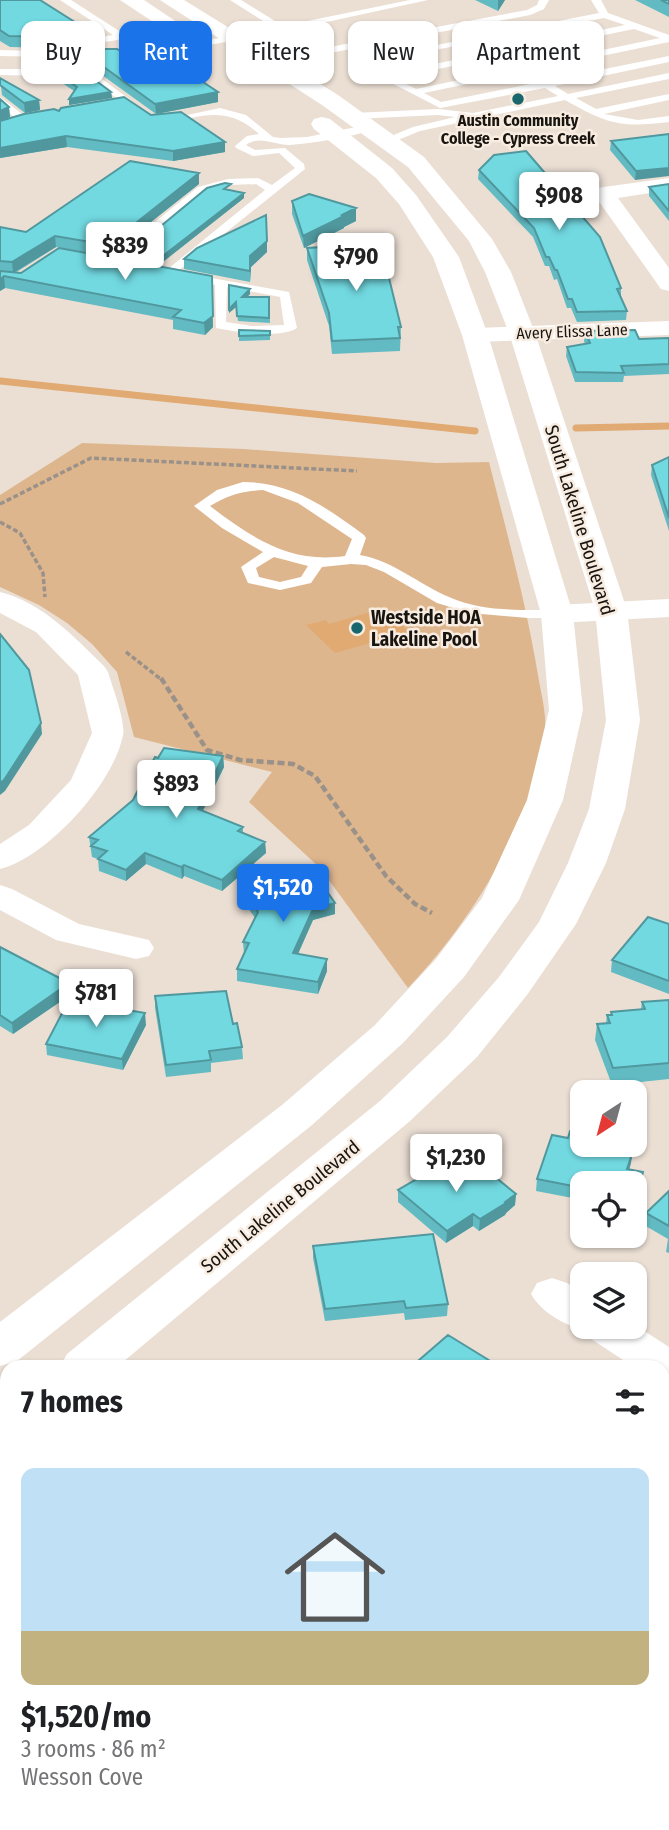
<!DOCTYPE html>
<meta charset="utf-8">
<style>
body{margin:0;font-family:"Fira Sans Condensed",sans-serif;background:#f2f2f2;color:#202124;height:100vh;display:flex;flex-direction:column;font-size:26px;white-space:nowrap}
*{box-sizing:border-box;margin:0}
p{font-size:23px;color:#757577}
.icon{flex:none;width:38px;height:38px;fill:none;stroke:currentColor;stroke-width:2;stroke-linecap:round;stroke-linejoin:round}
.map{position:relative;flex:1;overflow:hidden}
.drawer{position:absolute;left:0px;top:1360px;width:670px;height:471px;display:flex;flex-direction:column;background:#fff;border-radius:21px 21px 0 0;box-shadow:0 2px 5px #0004}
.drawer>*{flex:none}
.hud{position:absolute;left:21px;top:21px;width:628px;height:63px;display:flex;gap:14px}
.needle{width:46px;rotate:216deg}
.tools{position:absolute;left:570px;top:1080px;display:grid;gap:14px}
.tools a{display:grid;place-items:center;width:77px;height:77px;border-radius:14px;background:#fff;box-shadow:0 2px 5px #0004;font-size:35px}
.price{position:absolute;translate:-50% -60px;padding:0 16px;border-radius:7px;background:#fff;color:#222;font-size:23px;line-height:46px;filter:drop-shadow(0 2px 4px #0008)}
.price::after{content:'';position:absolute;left:50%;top:42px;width:21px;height:16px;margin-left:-10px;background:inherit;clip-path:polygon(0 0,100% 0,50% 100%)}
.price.selected{background:#1a73e8;color:#fff}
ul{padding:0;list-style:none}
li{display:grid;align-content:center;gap:14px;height:371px;padding:0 21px}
li span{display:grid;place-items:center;height:217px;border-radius:14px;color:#555}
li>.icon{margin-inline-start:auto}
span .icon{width:126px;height:126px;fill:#fffc;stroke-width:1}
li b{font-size:30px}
h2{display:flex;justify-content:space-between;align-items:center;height:84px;padding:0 21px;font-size:30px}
.chip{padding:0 24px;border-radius:14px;background:#fff;box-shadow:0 2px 5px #0004;font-size:24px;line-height:63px}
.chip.selected{background:#1a73e8;color:#fff}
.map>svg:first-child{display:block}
.green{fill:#deb68e}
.water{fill:#e0aa72}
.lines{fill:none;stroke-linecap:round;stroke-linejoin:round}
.stream{stroke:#e0aa72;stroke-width:7}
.path-far1{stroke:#9a9189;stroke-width:3.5;stroke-dasharray:5 2.5;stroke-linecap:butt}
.path{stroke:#9a9189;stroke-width:4.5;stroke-dasharray:7 3.5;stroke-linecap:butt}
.lane{fill:#fff;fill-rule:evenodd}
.street{fill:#fff;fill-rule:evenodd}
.secondary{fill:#fff;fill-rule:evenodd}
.wall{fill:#62bbc2}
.shaded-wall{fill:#50989e}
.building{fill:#72d9e1;stroke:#50989e;stroke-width:2}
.poi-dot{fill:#19666c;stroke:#f8ece1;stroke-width:2.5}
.labels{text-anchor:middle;stroke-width:5;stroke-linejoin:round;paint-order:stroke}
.far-poi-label{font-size:16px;font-weight:bold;fill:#181410;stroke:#f8ece1}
.far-street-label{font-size:16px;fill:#181410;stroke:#f8ece1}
.street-label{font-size:19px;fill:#181410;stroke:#f8ece1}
.poi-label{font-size:19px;font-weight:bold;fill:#181410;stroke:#f8ece1;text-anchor:start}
</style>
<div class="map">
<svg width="669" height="1830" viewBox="0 0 669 1830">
<rect width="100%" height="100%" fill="#ebdfd4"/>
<path class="green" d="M82,443L244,449L436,463L489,462C507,533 526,603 538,675C541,693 547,715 545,733C533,823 470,924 408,988L320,868L249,802L272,772L134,737L117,672L92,644L67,623L39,605L0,587V495Z"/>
<path class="water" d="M384,608L409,632L335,653L306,625L326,620L329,624Z"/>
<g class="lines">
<path class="stream" d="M0,381L475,431
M576,428L669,426"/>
<path class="path-far1" d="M0,504L91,458L357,471
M0,522L20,533L43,573L45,597
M126,652L162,680"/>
<path class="path" d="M161,678L207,750L240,760L293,764L315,776L386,876L415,904L432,913"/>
<path class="lane" d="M60,0H71L130,38L48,51L54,54L49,57L0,56V50L34,51L38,47L113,35Z
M230,0H241L283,26L410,0H428L276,33L306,46H335L527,10L537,5L539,0H549L544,9L530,15L335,52H304L266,35L133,58L128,55L274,28Z
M591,0H601L608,13L669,35V42L424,93L441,102L669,56V62L555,86L568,94L669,73V79L576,98L596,109L669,94V100L604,114L638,120L669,116V122C621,128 607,124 565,100L420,131L388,144L384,143V139L413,127L455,117L438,115L354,119L349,116L354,113L438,109L473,113L558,96L545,88L440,108L351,62L599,13ZM604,18L625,25L386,74L366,63ZM634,29L660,38L416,89L394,78Z
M0,69H77L94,73L144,110L135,112L88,77L0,75Z
M0,97L26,117V121L0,130V124L15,118L0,105Z
M220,108L246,115L273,137L281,138L307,137L371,124L376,127C363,136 307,144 289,145C274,145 260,135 246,145L255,150L285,148L304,164L305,169L173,275L163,273L265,190L256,184L228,185L206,191L115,265H107V261L198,187L228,179L258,178L272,185L295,168L279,153L253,156L236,148L235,146L247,136L259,134C227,105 202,116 164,124L159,121Z
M189,274L289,292L297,328C281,339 235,332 216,328L215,285L185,279L183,277ZM227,287L280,297L284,325L252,326L226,322Z
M243,482C291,482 326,507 364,535L366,538L360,555C394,561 418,584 449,597C483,612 521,610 557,610L564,614L557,618H528L470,613L437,603L384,572L366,565L351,564L322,567L311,583L280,590L248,583L241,567L263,552L222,528L194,506L217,490ZM263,490L298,503L352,539L345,556C290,564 252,538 210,506C228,495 242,491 263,490ZM274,557L308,566L301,577L280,582L259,577L256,568Z"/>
<path class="street" d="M669,178V190L618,198L669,268V291L661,289L593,193L596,188L604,187Z
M669,321V335L475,342L466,340L463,335L466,330L475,328Z
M0,592C43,603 73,636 104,666L108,672C112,686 126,722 123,735C114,783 48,857 0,869V844L29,825L71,780L92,733L78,675L36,632L0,613Z
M669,599V617L557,623L547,620L542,614L547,608L557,605Z
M0,885L12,889L79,924L149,940L154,948L149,956L136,959L56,940L0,910Z
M552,1278L567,1283L583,1293V1326L635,1325L669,1347V1385L663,1383V1367H634L588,1337L584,1330C564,1325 541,1312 531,1294L537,1283Z
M466,1824H525L528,1830H469Z"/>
<path class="secondary" d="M120,0H144L199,37L196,41H182Z
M160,0H184L338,95L424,157L492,239L511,272L535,333L627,610L640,720L625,809L606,863L576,924L527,995L477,1057L410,1121L117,1367H60L67,1354L380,1101L447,1037L499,977L539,922L568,863L589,809L606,720L595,610L509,333L485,272L469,241L408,167L322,105Z
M322,117L330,119L392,168L416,195L459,257L488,335L573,614L583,710L563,800L519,900L464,977L403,1043L312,1125L17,1361L0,1366V1322L282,1105L375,1025L436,959L482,898L527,800L549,710L541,614L462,335L433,257L399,204L376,178L314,129L311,124L314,119Z
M7,1411V1453L0,1455V1413Z"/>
</g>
<path class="wall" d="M0,0L81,26L82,37L58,41L52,48L10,47L0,41Z
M475,0H505L498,11Z
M635,0H669V17Z
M26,49L127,55L161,56L203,77V82L218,92V102L156,114L95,70L77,66H38L27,59Z
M55,72L111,92L112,98L69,105L74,91L55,78Z
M0,78L39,100L40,110L25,113L2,95Z
M0,99L9,107L10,117L3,120L59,111L151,115L225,142V152L173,161L67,147L0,158Z
M669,134L635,180L610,150L611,141Z
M479,170L621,288V297L627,311L626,320L577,322L571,308H567L557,279L554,280L549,266H545L533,237L478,179Z
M199,184L108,256L56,247L15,273H21L59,248L213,327L205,335L173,329V320L5,288L0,291V227L26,232Z
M669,184V221L649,196V187Z
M231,189L230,190L244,193V198L159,265L127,259V254Z
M292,201L356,221L344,227V228L304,248L292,214Z
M307,248L401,327L400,351L332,354L329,326L307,260Z
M267,252L251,267L250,282L184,269V259Z
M250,289V294L247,297H269L270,323L238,321L236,307L229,313Z
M239,330L270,331V340L239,341Z
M585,331L639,339L669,338V374L624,376L623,382H575L566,356L567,347L585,344L584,341Z
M669,457V531L651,475L652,465Z
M223,756L224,767L203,811L243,827V833L265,842L266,853L222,891L184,876L182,879L146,864L126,881L99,871L98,859L92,857L89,837Z
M239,885L335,914L313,920L298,954L327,959V971L318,994L237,981V969L244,954L243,942L255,918L240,896Z
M669,924V994L611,972L612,960Z
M0,947L70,995L13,1034L0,1026Z
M155,996L233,1024L242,1047L243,1059L211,1063V1072L166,1077L155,1008Z
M669,1000V1079L612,1085L595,1040L597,1024L606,1023L607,1015H611V1012L641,1009L642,1002Z
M146,1025L123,1070L47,1055L46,1044Z
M607,1146L631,1163L629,1169L642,1184L635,1209V1183H583V1200L536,1191L537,1179Z
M479,1179L516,1194L515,1205L506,1213L505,1215L479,1231L473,1226L446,1243L398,1202V1190Z
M669,1191V1253L666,1252L668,1239L644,1225L646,1213Z
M313,1246L448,1304L447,1316L405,1320L404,1313L325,1321L313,1258Z
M0,1533L7,1534V1636L0,1635Z
M173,1824H347L355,1830H181Z"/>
<path class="shaded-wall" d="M498,0H505L498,11Z
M81,26L82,37L58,41L52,48L51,37L57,30Z
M111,92L112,98L69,105V99Z
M218,92V102L156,114L155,104Z
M39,100L40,110L25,113L24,103Z
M9,107L10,117L0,122V111Z
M66,136L67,147L0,158V148Z
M225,142V152L173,161V151Z
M669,168V176L635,180L636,171Z
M199,173V184L108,256V245Z
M244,193V198L159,265V259Z
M356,208V221L344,227V228L304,248L303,236Z
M55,236L56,247L13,273L12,262Z
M267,241V252L251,267L250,282V256Z
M4,276L5,288L0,291V280Z
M212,276L213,327L205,335L204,323Z
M250,289V294L242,302V297Z
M236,302V307L229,313V309Z
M41,723L42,734L5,791L0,795V783Z
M223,756L224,767L198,820V809Z
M265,842L266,853L222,891V880Z
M145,853L146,864L126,881V870Z
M184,865V876L182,879L181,867Z
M335,903V914L313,920L293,965V953L313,909Z
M327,959V971L318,994V982Z
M69,983L70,995L13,1034L12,1023Z
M145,1013L146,1025L123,1070L122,1059Z
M633,1151L631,1163L626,1181L627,1169Z
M643,1172L642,1184L635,1209L636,1198Z
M516,1194L515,1205L506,1213L505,1215L479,1231L480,1219Z
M473,1214V1226L446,1243L447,1231Z
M669,1654V1665L663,1672V1660Z"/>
<path class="building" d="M0,0H40L81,26L57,30L51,37L9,36L0,30Z
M661,0H669V4Z
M26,49H117L127,55L154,51L161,56L169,55L203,77L197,78L218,92L155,104L94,60L76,56H38Z
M55,72L87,74L111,92L69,99L77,87Z
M0,78L39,100L24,103L0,85Z
M124,97L151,115L181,112L225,142L173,151L66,136L0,148V121L24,114L54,109L59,111L61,108Z
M0,99L9,107L0,111Z
M669,134V168L636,171L611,141Z
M526,151L600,237L621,288L617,289L627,311L577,312L572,299H568L557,270H555L549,257H546L534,228L479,170L494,155Z
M130,161L199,173L108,245L55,236L12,262L0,261V227L26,232Z
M225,183L231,184L224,189L244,193L159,259L127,254L207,188Z
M669,184V211L649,187Z
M309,194L356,208L342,215L344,216L303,236L292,201Z
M266,215L267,241L250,256V271L184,259L197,248Z
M372,244L389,278L401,327H398L400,338L332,341L329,313L307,248Z
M59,248L212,276L213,316L204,323L173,317L181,310L4,276L0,280V271L21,273Z
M229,285L250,289L242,297H269V318L237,316L236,302L229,309Z
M239,330L270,331V335L239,336Z
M635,330L639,339L669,338V364L621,366L624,373L576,372L567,347L590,343L585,331Z
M669,457V518L652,465Z
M0,634L29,670L41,723L4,780L0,783Z
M164,748L223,756L198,809L243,827L238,831L265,842L222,880L184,865L181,867L145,853L126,870L98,859L107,851L91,846L98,840L89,837L133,800L155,757L158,758Z
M309,866L335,903L313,909L293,953L327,959L318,982L237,969L249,943L243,942L258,912L239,885Z
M648,917L669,924V981L612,960Z
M0,947L69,983L12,1023L0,1015Z
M226,991L233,1024L237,1023L242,1047L209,1051L211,1060L166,1065L155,996Z
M69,1000L145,1013L122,1059L46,1044Z
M669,1000V1063L613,1068L597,1024L610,1023L607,1015H612L611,1012L645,1009L642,1002Z
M570,1131L583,1133V1144H606V1146L633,1151L627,1169L643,1172L636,1198L635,1197V1183H583V1188L537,1179L552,1135L568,1138Z
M453,1158L479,1179L489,1172L516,1194L505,1202L506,1203L480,1219L473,1214L447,1231L398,1190Z
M669,1191V1226L646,1213Z
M433,1234L448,1304L406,1308L404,1301L325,1309L313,1246Z
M448,1335L500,1367H411Z
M663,1442L669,1445V1654L663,1660Z
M0,1533L7,1534V1619L0,1618Z
M190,1824H347L355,1830H198Z"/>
<g class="poi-dot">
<circle cx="518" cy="99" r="7"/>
<circle cx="357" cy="628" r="7"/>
</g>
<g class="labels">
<g class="far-poi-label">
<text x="518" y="126">Austin Community<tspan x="518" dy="18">College - Cypress Creek</tspan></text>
</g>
<g class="far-street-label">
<text transform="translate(572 331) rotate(-2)" y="6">Avery Elissa Lane</text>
</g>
<g class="street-label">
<text transform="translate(580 520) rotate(73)" y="7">South Lakeline Boulevard</text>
<text transform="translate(280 1206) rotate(-39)" y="7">South Lakeline Boulevard</text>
</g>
<g class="poi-label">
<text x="371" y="624">Westside HOA<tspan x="371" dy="22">Lakeline Pool</tspan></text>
</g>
</g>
</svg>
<div class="tools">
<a><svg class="needle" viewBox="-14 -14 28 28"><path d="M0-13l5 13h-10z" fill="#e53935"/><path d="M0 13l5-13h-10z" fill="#757577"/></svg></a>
<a><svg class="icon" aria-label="locate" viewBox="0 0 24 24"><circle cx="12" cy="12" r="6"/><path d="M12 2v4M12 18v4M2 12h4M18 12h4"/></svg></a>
<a><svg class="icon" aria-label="layers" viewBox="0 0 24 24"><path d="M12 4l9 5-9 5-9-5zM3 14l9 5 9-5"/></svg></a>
</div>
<b class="price" style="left:559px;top:232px">$908</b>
<b class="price" style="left:125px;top:282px">$839</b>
<b class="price" style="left:356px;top:293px">$790</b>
<b class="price" style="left:176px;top:820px">$893</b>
<b class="price selected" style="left:283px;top:924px">$1,520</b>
<b class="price" style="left:96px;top:1029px">$781</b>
<b class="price" style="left:456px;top:1194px">$1,230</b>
<div class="hud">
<a class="chip">Buy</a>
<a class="chip selected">Rent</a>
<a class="chip">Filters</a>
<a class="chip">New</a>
<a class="chip">Apartment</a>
</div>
<section class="drawer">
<h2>7 homes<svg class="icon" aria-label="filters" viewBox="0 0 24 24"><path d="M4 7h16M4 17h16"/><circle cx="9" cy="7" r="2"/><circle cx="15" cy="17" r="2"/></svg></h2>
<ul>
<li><span style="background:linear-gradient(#bfe0f5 75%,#c2b280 0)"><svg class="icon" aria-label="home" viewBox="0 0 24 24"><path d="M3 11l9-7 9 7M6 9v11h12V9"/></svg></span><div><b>$1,520/mo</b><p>3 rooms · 86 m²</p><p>Wesson Cove</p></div></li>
</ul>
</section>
</div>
